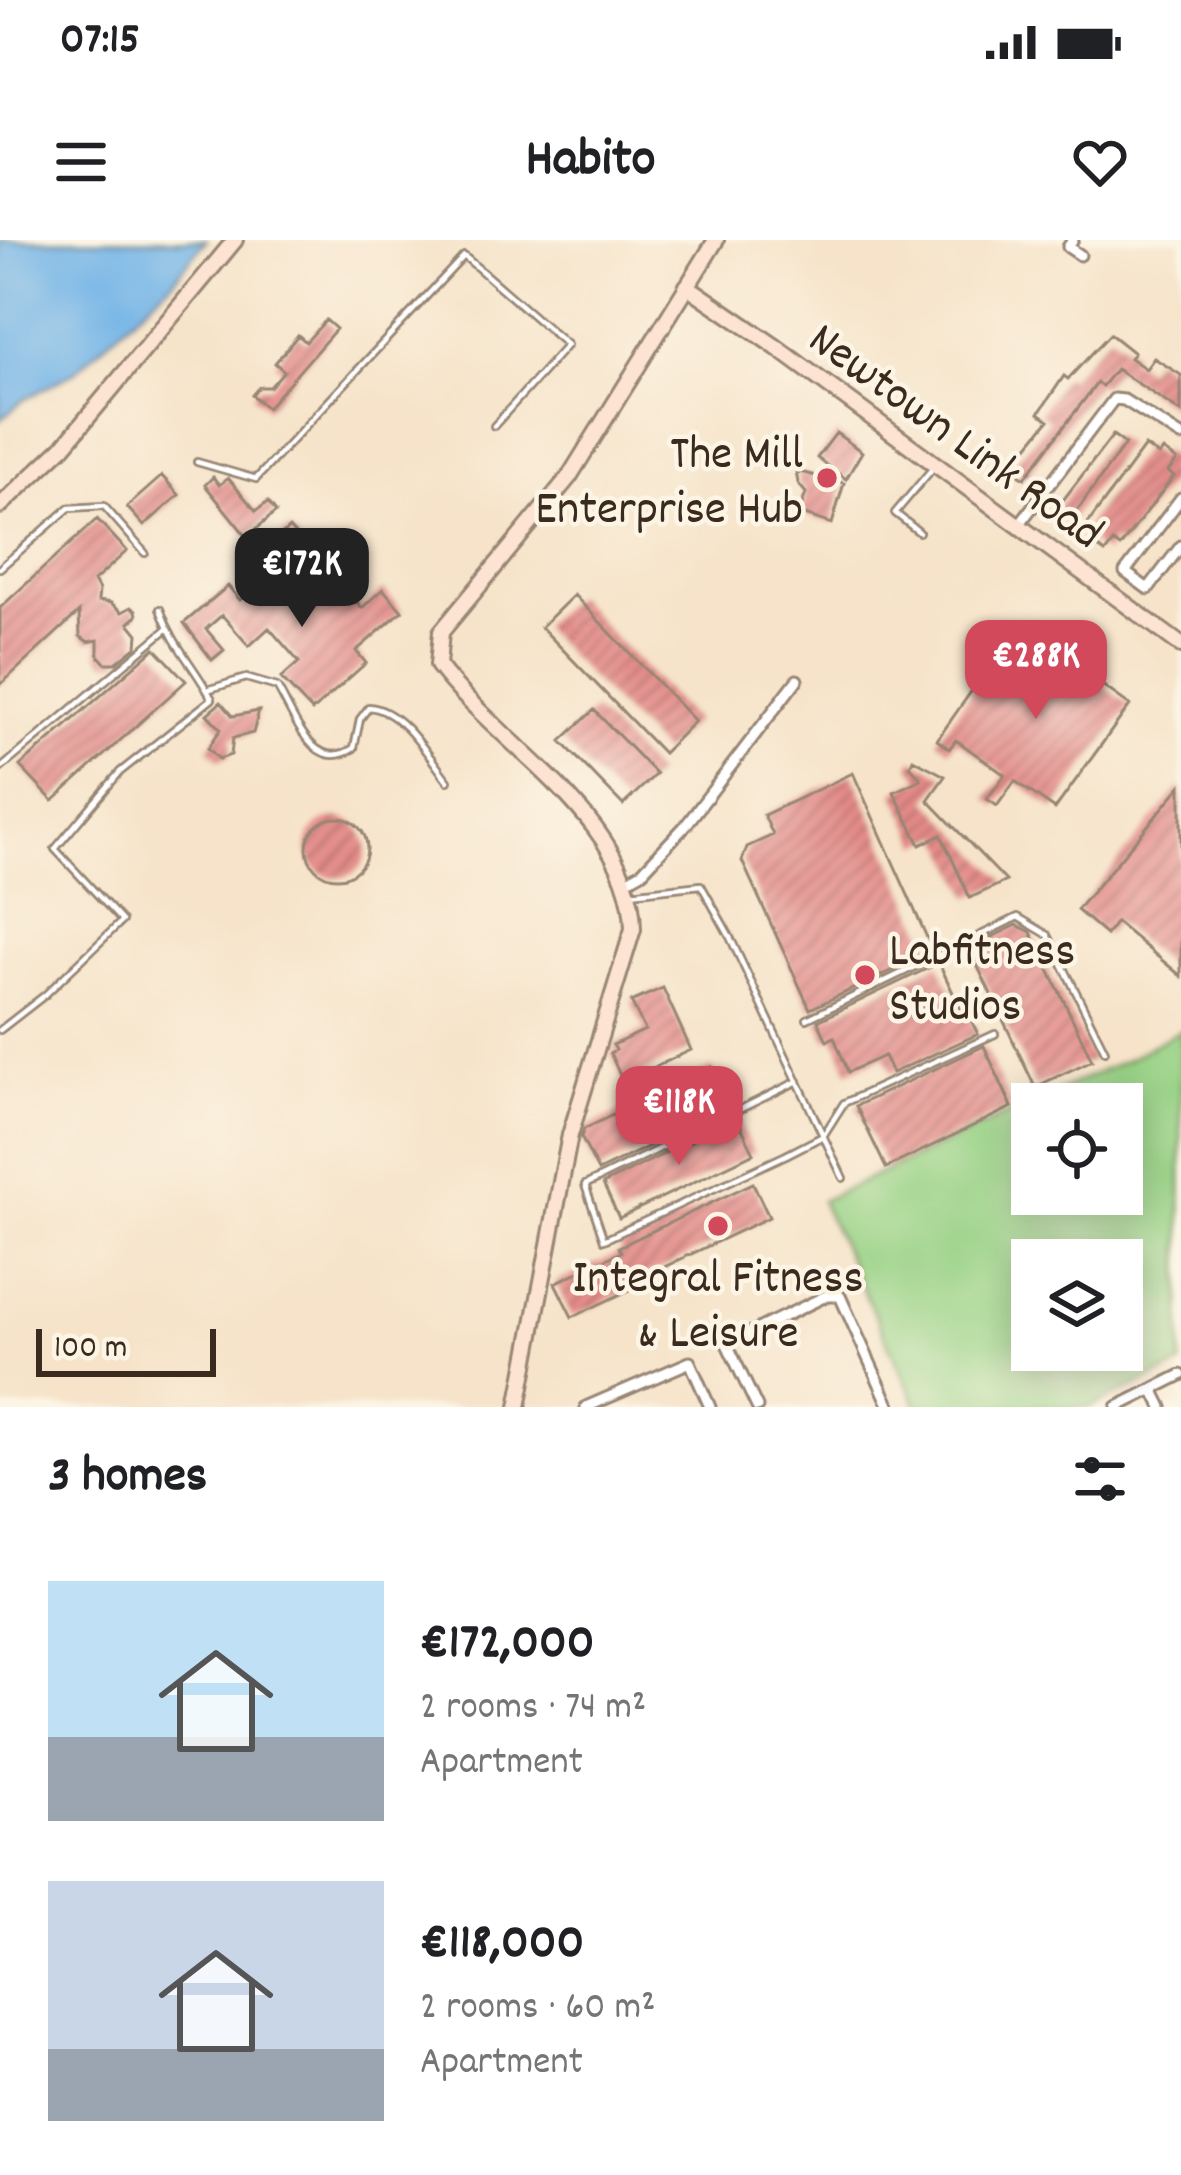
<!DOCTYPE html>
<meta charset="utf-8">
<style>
body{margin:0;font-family:Dekko,sans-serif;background:#f2f2f2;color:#202124;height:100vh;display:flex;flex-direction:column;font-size:45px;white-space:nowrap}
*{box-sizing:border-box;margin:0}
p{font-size:39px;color:#757577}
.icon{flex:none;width:66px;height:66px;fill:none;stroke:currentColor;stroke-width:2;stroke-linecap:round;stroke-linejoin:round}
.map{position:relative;height:1167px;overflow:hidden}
.side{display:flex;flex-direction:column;background:#fff;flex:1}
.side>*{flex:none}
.fabs{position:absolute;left:1011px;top:843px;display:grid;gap:24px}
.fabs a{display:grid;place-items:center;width:132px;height:132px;border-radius:0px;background:#fff;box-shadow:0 6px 30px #0003;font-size:60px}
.scale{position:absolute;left:36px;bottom:30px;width:180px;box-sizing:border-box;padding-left:12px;border:6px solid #3b2a1e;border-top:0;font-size:33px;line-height:42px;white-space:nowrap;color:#3b2a1e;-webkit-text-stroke:9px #fcf5e5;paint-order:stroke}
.price{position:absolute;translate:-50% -102px;padding:0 27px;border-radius:24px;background:#d1495b;color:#fff;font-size:39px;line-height:78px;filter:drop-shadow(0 3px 6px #0008)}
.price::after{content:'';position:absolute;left:50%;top:72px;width:36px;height:27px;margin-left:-18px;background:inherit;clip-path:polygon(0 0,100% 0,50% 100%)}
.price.active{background:#222;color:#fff}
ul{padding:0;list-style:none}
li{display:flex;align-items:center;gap:36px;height:300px;padding:0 48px}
li span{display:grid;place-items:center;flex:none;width:336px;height:240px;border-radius:0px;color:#555}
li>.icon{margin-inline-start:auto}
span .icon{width:144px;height:144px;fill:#fffc;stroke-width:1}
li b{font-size:51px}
h2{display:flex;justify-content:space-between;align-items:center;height:144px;padding:0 48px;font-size:51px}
.status{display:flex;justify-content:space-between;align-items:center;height:84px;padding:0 60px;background:#fff;direction:ltr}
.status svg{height:33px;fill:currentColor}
header{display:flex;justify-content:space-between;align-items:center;height:156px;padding:0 48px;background:#fff;font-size:54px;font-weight:700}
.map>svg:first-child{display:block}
.green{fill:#96d184;stroke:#687e51;stroke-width:3;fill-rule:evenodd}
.water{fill:#72b4e7;stroke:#566f82;stroke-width:3}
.building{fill:url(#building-hatch)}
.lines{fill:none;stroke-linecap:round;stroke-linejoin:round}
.lane-casing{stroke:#988674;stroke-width:10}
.street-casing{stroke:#988674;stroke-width:15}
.secondary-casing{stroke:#988674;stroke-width:20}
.lane{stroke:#fff;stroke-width:4.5}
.street{stroke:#fff;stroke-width:9}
.secondary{stroke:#fde3d1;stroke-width:14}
.poi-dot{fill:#d1495b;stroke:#fcf5e5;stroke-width:4.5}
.labels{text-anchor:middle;stroke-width:9;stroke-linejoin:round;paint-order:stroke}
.street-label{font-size:48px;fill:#3b2a1e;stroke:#fcf5e5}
.poi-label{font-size:48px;fill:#3b2a1e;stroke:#fcf5e5;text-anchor:end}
</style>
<div class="status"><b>07:15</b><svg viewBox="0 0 49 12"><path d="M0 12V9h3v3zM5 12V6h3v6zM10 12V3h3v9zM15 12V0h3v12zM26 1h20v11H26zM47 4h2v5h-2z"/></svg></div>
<header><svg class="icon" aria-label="menu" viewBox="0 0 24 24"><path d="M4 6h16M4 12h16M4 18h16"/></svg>Habito<svg class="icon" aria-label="heart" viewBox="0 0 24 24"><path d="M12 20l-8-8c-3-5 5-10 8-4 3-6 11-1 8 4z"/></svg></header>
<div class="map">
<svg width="1181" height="1167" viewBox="0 0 1181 1167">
<defs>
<pattern id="building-hatch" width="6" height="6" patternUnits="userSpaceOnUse" patternTransform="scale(3)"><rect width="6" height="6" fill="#e38a88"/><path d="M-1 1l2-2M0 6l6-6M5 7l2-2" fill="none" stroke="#b9716f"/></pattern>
</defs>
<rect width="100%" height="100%" fill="#fcf5e5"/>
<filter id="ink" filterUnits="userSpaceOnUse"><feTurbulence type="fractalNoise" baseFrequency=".00833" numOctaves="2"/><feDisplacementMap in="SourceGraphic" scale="24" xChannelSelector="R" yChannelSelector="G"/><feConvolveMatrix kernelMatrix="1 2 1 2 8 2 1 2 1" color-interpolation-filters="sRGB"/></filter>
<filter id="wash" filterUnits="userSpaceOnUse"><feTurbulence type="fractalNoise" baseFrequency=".004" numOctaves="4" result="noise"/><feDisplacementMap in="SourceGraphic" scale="48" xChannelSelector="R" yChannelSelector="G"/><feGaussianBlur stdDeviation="2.7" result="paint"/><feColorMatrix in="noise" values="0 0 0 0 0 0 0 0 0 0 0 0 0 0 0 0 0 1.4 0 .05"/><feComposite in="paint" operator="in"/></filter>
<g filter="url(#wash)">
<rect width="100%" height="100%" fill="#f6e3c9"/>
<path class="green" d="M1181,790V1125L1090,1167H918L821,961L1132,817ZM1032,864H1122V954H1032ZM1122,1020V1110H1032V1020Z"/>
<path class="water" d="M0,0H206L174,40L74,132L22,161L0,180Z"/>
<g id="blocks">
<path class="building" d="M326,80L336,89L267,168L252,155L259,147H270L284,131L275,123L298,95L306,102Z
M1110,94L1134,113L1130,118L1146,129L1154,118L1181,135V172L1116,129L1102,146L1097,143L1025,238L1010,228L1049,180L1039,173L1064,136L1068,139Z
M836,193L862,212L846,239L817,218Z
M1113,195L1125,204L1071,279L1057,268Z
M1145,206L1159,216L1163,210L1177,220L1168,232L1174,236L1120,307L1113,302L1105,313L1091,303L1095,297L1086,290L1089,282Z
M796,231L844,243L832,284L799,273L806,253L798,243Z
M162,236L179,255L144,286L127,267Z
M213,237L219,245L228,238L256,271L268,262L276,272L247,297L205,245Z
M97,279L127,311L94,341L99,350L98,361L111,363L122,372L131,367L136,370L137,376L129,383L138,394L137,406L116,423H105L98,415V400L88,402L80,396L79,372L0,445V368Z
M289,288L303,303L278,326L271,318L259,329L252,322Z
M291,334L309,356L332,335L362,368L383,349L402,371L356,411L366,423L312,471L281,438L299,422L269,388L249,406L222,375L206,389L224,410L212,420L184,383L228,346L240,360L253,348L262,359Z
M574,355L695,481L663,513L541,387Z
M1032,395L1130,465L1055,569L1015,541L997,566L987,559L1005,535L956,500L949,509L937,500L999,412L1013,422Z
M155,408L186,441L53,561L20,526Z
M221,462L233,476L259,471L253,493L233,498L231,515L219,519L208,508L221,489L207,474Z
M594,470L656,534L623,565L561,501Z
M913,519L945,536L928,560L1006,641L970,658L941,595L920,605L894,552L921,539L910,526Z
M853,533L933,711L810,769L742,621L747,607L773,595L764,575Z
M1181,546V736L1116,682L1106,695L1077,670Z
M307 608a30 30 0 1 1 60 0a30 30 0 1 1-60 0Z
M1017,685L1031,692L1092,820L1035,847L969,708Z
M939,723L963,774L967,772L978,794L892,833L884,816L848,832L834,797L827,801L818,781Z
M663,748L691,810L623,842L610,813L616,810L613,805L645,790L631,762Z
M984,806L1012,867L886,928L856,866Z
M712,827L731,866L598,931L581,897L584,889Z
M737,878L754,913L619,978L603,944Z
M753,943L769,977L635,1041L638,1046L572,1077L555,1043L621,1012L619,1007Z"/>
</g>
</g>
<g filter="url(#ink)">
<use href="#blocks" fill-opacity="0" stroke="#988674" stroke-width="3"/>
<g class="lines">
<defs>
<path id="lane" d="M197,222L256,239L464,16L567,105L494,186
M919,292L895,273L932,229
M0,328L69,268L104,266L145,313
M210,449L246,438L277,447C295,477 313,535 354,508L360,479L369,467C403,470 428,516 448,541
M0,529L167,389
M630,653L701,645L729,695L843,938
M807,779L1018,677L1048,695L1105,811
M0,790L45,755L122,681L55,609L120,532L212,459C194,425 173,406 160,369
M798,841L585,945L604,1000L786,915L823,896L844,863L995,794"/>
<path id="street" d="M1073,0L1068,7L1080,15
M1181,258L1125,332L1148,349L1181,306
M1018,286L1114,159L1124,160L1181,196
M626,641L642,632L686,585L797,440
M1153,1149L1162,1167
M586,1167L690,1122L710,1167
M757,1167L727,1104L826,1056H840L890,1167
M1117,1167L1181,1135"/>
<path id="secondary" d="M687,46L776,107L1181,405
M0,266L63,207L235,0
M518,1167L570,895L633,689C632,577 500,508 438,425L441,392L569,237L716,0"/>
</defs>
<use href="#lane" class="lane-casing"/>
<use href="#street" class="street-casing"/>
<use href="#secondary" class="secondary-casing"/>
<use href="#lane" class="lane"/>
<use href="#street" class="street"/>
<use href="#secondary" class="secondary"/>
</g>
</g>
<g class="poi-dot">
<circle cx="827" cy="238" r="12"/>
<circle cx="865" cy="735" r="12"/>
<circle cx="718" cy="986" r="12"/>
</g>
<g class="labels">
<g class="street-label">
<text transform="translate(958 193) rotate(36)" y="17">Newtown Link Road</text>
</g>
<g class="poi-label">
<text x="803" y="227">The Mill<tspan x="803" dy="55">Enterprise Hub</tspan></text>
<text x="889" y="724" text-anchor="start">Labfitness<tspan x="889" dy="55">Studios</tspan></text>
<text x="718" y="1051" text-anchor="middle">Integral Fitness<tspan x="718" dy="55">&amp; Leisure</tspan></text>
</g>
</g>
</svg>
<div class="fabs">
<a><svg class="icon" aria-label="locate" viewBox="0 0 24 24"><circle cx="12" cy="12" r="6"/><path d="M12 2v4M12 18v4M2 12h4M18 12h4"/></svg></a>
<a><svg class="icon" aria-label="layers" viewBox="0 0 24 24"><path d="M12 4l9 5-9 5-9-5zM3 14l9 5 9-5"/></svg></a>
</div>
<div class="scale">100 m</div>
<b class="price active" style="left:302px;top:390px">€172K</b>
<b class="price" style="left:1036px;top:482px">€288K</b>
<b class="price" style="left:679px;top:928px">€118K</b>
</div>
<section class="side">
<h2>3 homes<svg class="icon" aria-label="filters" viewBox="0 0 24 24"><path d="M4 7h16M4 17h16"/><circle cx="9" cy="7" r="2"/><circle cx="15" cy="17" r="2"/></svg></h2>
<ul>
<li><span style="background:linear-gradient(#bfe0f5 65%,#9aa5b1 0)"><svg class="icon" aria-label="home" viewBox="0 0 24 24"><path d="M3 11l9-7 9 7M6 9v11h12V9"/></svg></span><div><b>€172,000</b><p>2 rooms · 74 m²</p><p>Apartment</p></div></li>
<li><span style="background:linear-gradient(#c9d6e8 70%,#9aa5b1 0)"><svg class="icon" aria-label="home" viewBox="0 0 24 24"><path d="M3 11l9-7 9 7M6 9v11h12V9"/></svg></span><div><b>€118,000</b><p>2 rooms · 60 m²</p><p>Apartment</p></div></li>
</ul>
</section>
